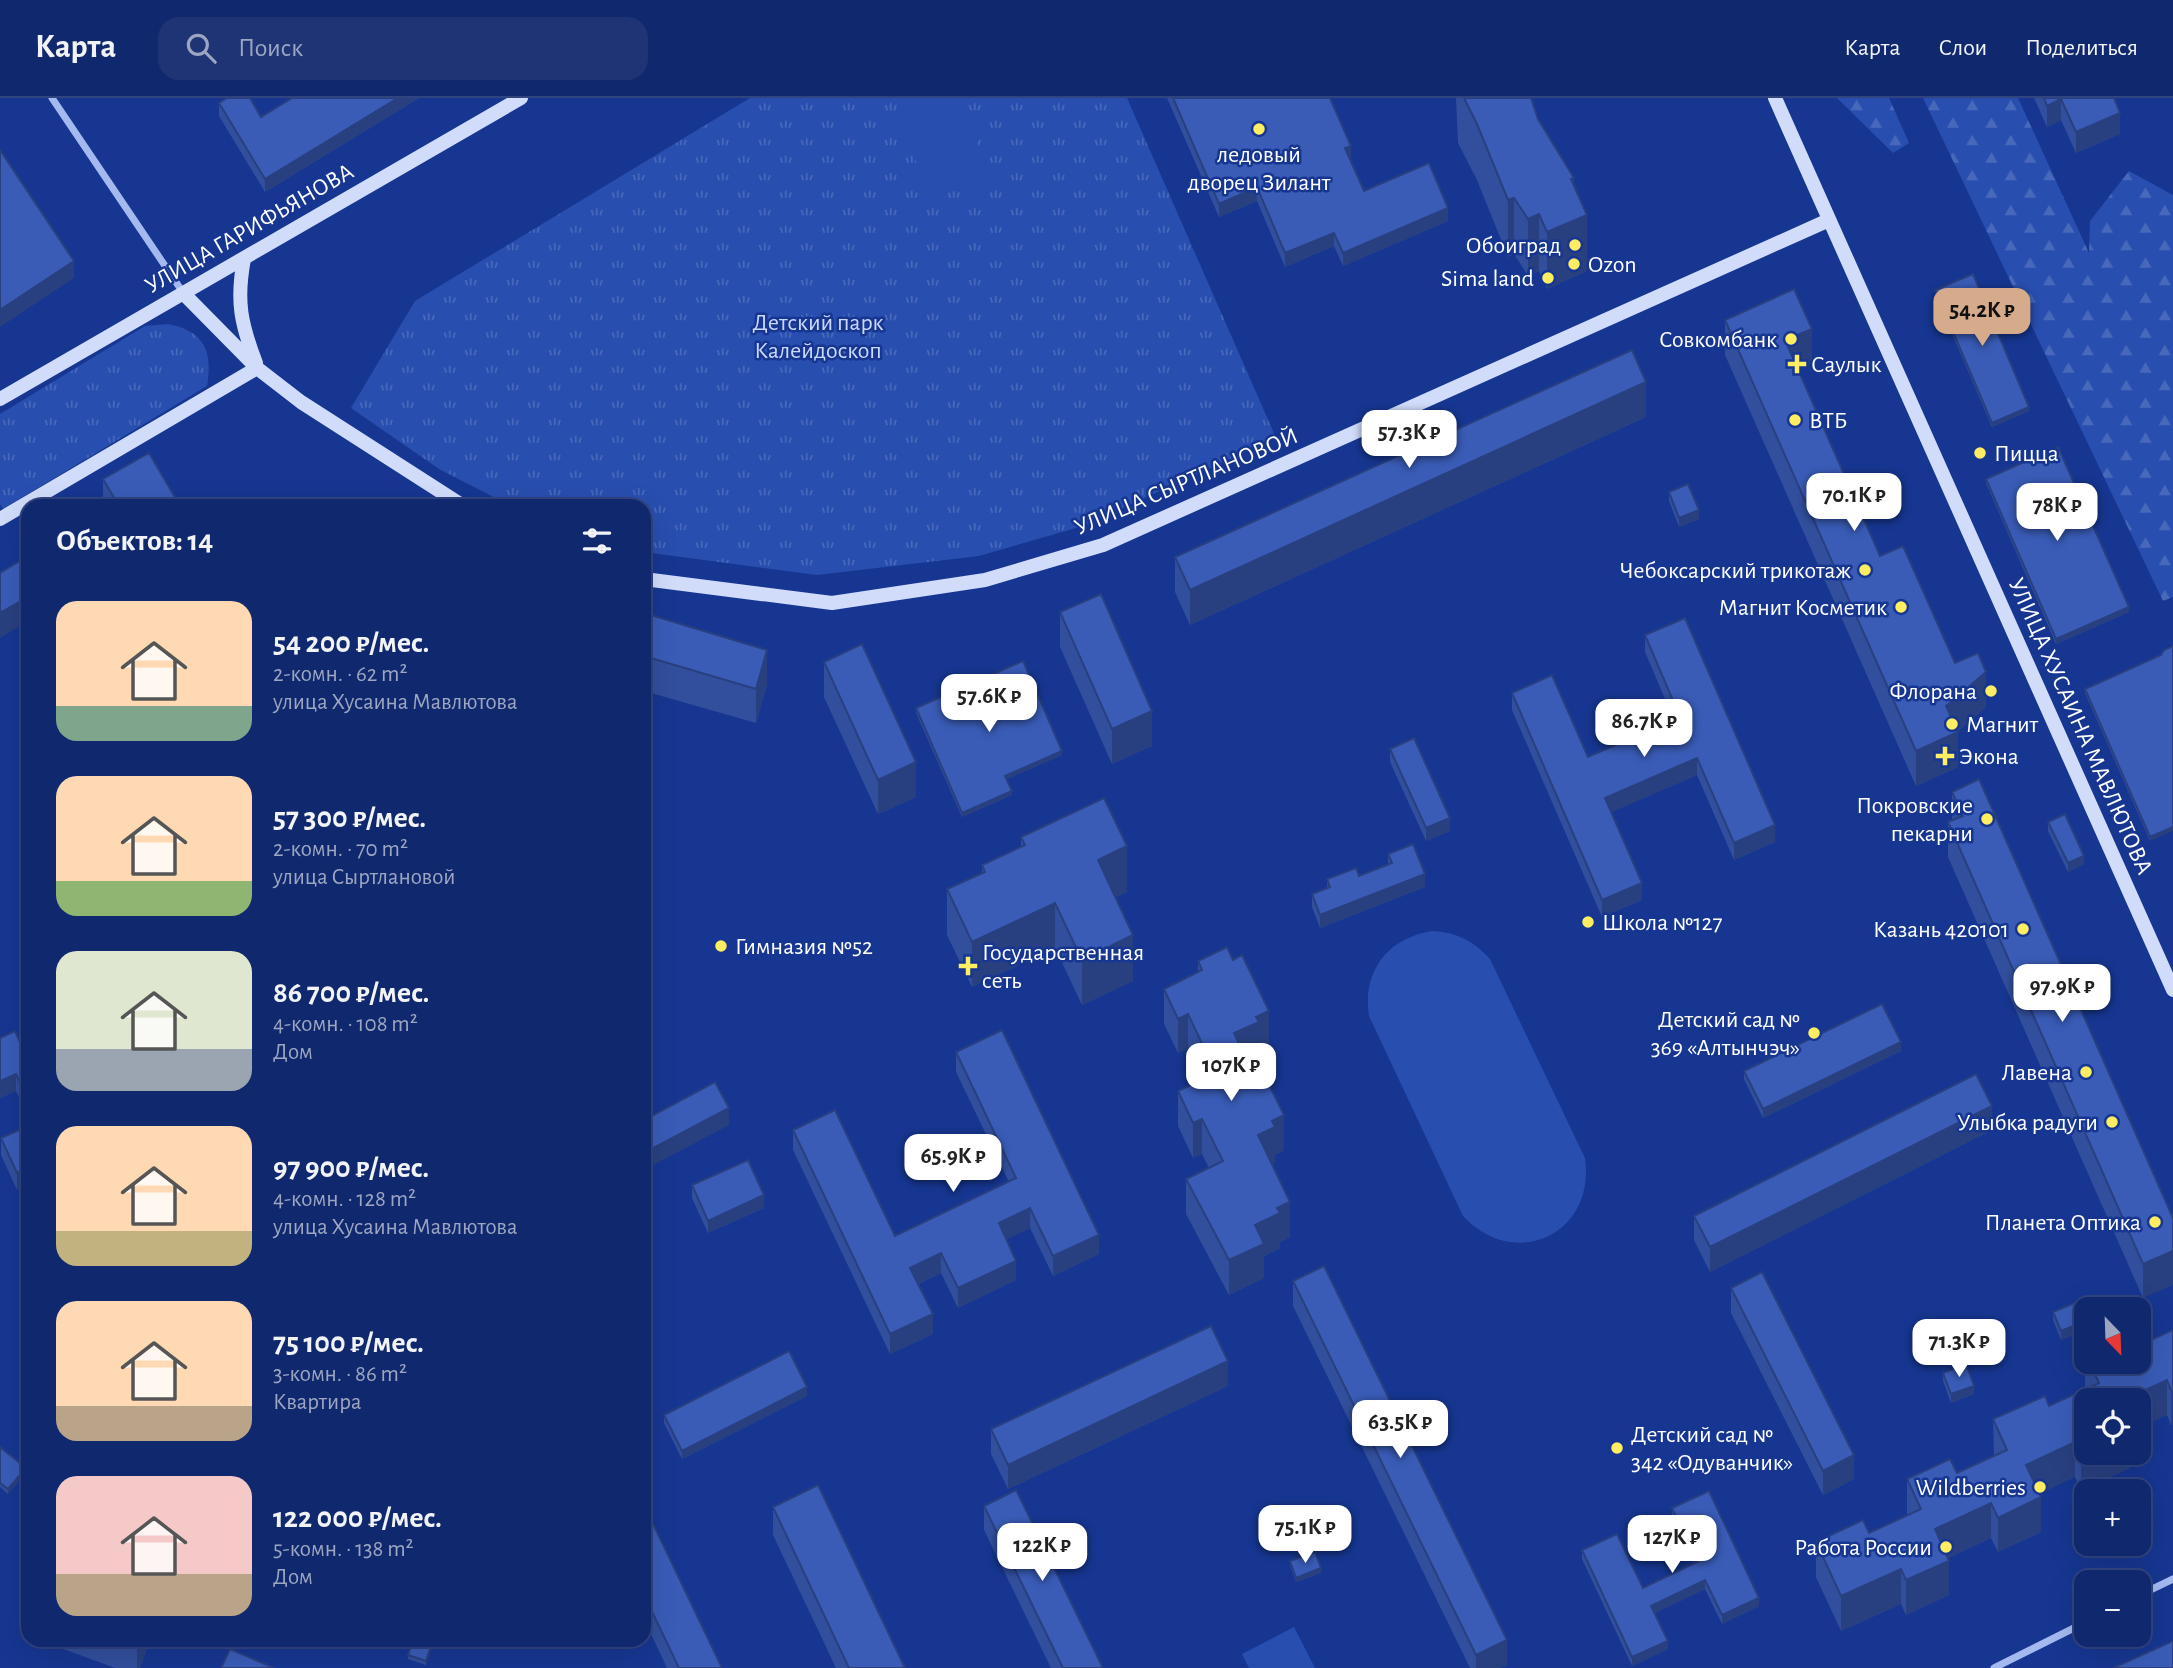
<!DOCTYPE html>
<html lang="ru">
<meta charset="utf-8">
<style>
body{margin:0;font-family:"Alegreya Sans",sans-serif;background:#1e3475;color:#f1f3f6;height:100vh;display:flex;flex-direction:column;font-size:26px;white-space:nowrap}
*{box-sizing:border-box;margin:0}
p{font-size:23px;color:#9ca6c2}
.icon{flex:none;width:38px;height:38px;fill:none;stroke:currentColor;stroke-width:2;stroke-linecap:round;stroke-linejoin:round}
.map{position:relative;flex:1;overflow:hidden}
.sheet{position:absolute;left:21px;top:401px;width:630px;height:1148px;display:flex;flex-direction:column;background:#10286d;border-radius:21px;box-shadow:0 7px 28px #0002,0 0 0 2px #304480}
.sheet>*{flex:none}
.needle{width:46px;rotate:157deg}
.fabs{position:absolute;left:2074px;top:1199px;display:grid;gap:14px}
.fabs a{display:grid;place-items:center;width:77px;height:77px;border-radius:14px;background:#10286d;box-shadow:0 7px 28px #0002,0 0 0 2px #304480;font-size:35px}
.price{position:absolute;translate:-50% -60px;padding:0 16px;border-radius:14px;background:#fff;color:#222;font-size:23px;line-height:46px;filter:drop-shadow(0 2px 4px #0008)}
.price::after{content:'';position:absolute;left:50%;top:42px;width:21px;height:16px;margin-left:-10px;background:inherit;clip-path:polygon(0 0,100% 0,50% 100%)}
.price.selected{background:#d6ab8b;color:#111}
ul{padding:0;list-style:none}
li{display:flex;align-items:center;gap:21px;height:175px;padding:0 35px}
li span{display:grid;place-items:center;flex:none;width:196px;height:140px;border-radius:21px;color:#555}
li>.icon{margin-inline-start:auto}
span .icon{width:84px;height:84px;fill:#fffc;stroke-width:1}
li b{font-size:30px}
h2{display:flex;justify-content:space-between;align-items:center;height:84px;padding:0 35px;font-size:30px}
header{display:flex;align-items:center;gap:42px;box-sizing:border-box;height:98px;padding:0 35px;background:#10286d;border-bottom:2px solid #304480}
header strong{font-size:33px}
nav{display:flex;gap:38px;margin-inline-start:auto;font-size:24px}
.search{width:490px;height:63px;background:#1e3475;display:flex;align-items:center;gap:18px;box-sizing:border-box;padding:0 24px;border-radius:21px;color:#9ca6c2;font-size:26px}
.map>svg:first-child{display:block}
.grass{fill:url(#grass-tufts)}
.forest{fill:url(#forest-firs)}
.pitch{fill:#284eaf}
.lines{fill:none;stroke-linecap:round;stroke-linejoin:round}
.street{stroke:#a3b9f0;stroke-width:7}
.secondary{stroke:#d1dcfb;stroke-width:14}
.wall{fill:#324f9d}
.shaded-wall{fill:#294080}
.building{fill:#3a5cb7;stroke:#294080;stroke-width:2}
.poi-dot{fill:#ffed62;stroke:#163691;stroke-width:2.5}
.labels{text-anchor:middle;stroke-width:5;stroke-linejoin:round;paint-order:stroke}
.poi-label{font-size:24px;fill:#fff;stroke:#163691;text-anchor:end}
.street-label{font-size:24px;fill:#fff;stroke:#163691}
.park-label{font-size:24px;fill:#cad8fc;stroke:#163691}
</style>
<header>
<strong>Карта</strong>
<div class="search"><svg class="icon" aria-label="search" viewBox="0 0 24 24"><circle cx="10" cy="10" r="6"/><path d="M15 15l6 6"/></svg>Поиск</div>
<nav><a>Карта</a><a>Слои</a><a>Поделиться</a></nav>
</header>
<div class="map">
<svg width="2173" height="1570" viewBox="0 0 2173 1570">
<defs>
<pattern id="grass-tufts" width="24" height="20" patternUnits="userSpaceOnUse" patternTransform="scale(1.75)"><rect width="24" height="20" fill="#284eaf"/><path d="M3 7l-1-3M5 7V3M7 7l1-3M15 17l-1-3M17 17v-4M19 17l1-3" fill="none" stroke="#4869bb"/></pattern>
<pattern id="forest-firs" width="22" height="20" patternUnits="userSpaceOnUse" patternTransform="scale(1.75)"><rect width="22" height="20" fill="#284eaf"/><path d="M5 1l3.5 6h-7zM16 11l3.5 6h-7z" fill="#4869bb"/></pattern>
</defs>
<rect width="100%" height="100%" fill="#163691"/>
<path class="grass" d="M750,0H1127L1276,340L1083,428L979,458L817,477L644,454V408H511L439,371L351,310L415,203Z
M168,226C204,233 213,253 207,288L3,411L0,406V316L145,228Z"/>
<path class="forest" d="M1837,0H1889L1909,45L1893,55Z
M1923,0H2018L2089,155L2090,123L2129,73L2173,97V499L2163,503Z"/>
<path class="pitch" d="M897,0H964L989,83L927,101Z
M1432,833C1456,834 1474,843 1490,861L1585,1060C1596,1136 1515,1174 1463,1118L1369,918C1362,874 1387,840 1432,833Z
M1294,1529L1315,1570H1249L1242,1556Z"/>
<g class="lines">
<path class="street" d="M52,0L184,196
M2138,1498L2173,1481
M1994,1570L2086,1524"/>
<path class="secondary" d="M1775,0L2173,892
M244,161C236,203 241,226 256,265
M184,196L257,270L301,304L463,408
M0,301L521,0
M0,421L257,270
M644,481L832,505L985,482L1103,447L1829,122"/>
</g>
<path class="wall" d="M292,0H419L265,94L219,18V5L261,19Z
M1167,0H1330L1351,61H1350L1364,93L1448,123L1343,168L1334,148L1285,169L1257,103L1219,119Z
M1456,0H1531L1538,21L1574,89L1587,173L1547,191L1539,173L1528,178L1514,156L1508,159L1477,82L1458,45Z
M2034,0H2114L2120,36L2076,55L2061,22L2047,29Z
M1935,192L2029,313L1992,329L1935,196Z
M1725,222L1812,265L1798,272L1880,458L1986,609L1958,633V669L1916,688L1725,257Z
M1646,319L1190,527L1175,494V459Z
M103,381L180,408H103Z
M1986,381L2129,514L2056,546L1986,385Z
M1669,394L1699,421L1679,429L1669,403Z
M1060,514L1152,648L1112,666L1060,549Z
M644,515L767,587L756,625L644,593Z
M1645,537L1775,744L1734,762L1697,677L1611,714L1642,802L1602,819L1512,612V595L1588,659L1674,622L1645,554Z
M2161,557L2150,743L2085,595V591Z
M824,564L916,699L878,716L824,599Z
M916,610L1062,657L1007,681L1012,697L962,719L916,615Z
M1390,651L1450,733L1426,743L1390,664Z
M1952,694L2173,1120L2143,1200L1948,759V724L1952,722Z
M2048,724L2084,766L2068,774L2048,733Z
M1021,739L1127,794L1115,799L1133,883L1082,907L1055,850L972,889L947,837V791L982,775V767L1021,749Z
M1388,756L1425,789L1320,830L1312,809V796L1327,790V781L1359,778L1388,766Z
M1198,863L1269,947L1259,952V958L1247,964L1284,1052L1275,1057V1064L1271,1066L1290,1139L1280,1144V1150L1264,1158V1180L1229,1197L1186,1116V1081L1209,1070L1202,1056L1193,1060L1178,1028V993L1203,981L1188,951L1178,955L1164,926V891L1198,875Z
M0,940L28,962V1020L16,993L0,1000Z
M1901,953L1763,1020L1744,981V973Z
M956,954L1099,1156L1053,1178L1030,1130L1006,1141L1016,1182L958,1210L941,1175L918,1186L933,1236L890,1256L793,1052V1032L895,1138L1009,1084L956,974Z
M28,1028L17,1092L1,1057V1040Z
M1992,1032L1710,1174L1694,1142V1118Z
M692,1087L764,1110L708,1135L692,1100Z
M1293,1183L1507,1567L1500,1570H1470L1293,1208Z
M1731,1190L1854,1381L1823,1397L1731,1215Z
M2086,1211V1232L2061,1242L2053,1222V1214Z
M2173,1232V1326L2171,1327L2167,1317L2138,1330V1302H2086L2130,1354V1370L2081,1392L2075,1379L2039,1395L2041,1434L1998,1454L1991,1440L1948,1460L1949,1497L1906,1517L1901,1506L1841,1533L1816,1479V1444L1869,1435L1907,1418V1381L1957,1375L1994,1358L1993,1321L2049,1308L2085,1291V1255L2086,1254V1264H2138Z
M1943,1275L1974,1296L1951,1305L1943,1283Z
M1228,1288L1008,1391L991,1356V1331Z
M807,1298L682,1361L664,1325V1317Z
M0,1349L26,1374L8,1396L0,1389Z
M644,1407L722,1570H667L644,1521Z
M984,1408L1103,1570H1051L984,1432Z
M773,1409L905,1570H836L773,1437Z
M1672,1410L1759,1508L1722,1526L1705,1491L1655,1515L1668,1551L1632,1568L1582,1461V1452L1643,1490L1694,1466L1672,1419Z
M1290,1463L1321,1475L1296,1484L1290,1467Z
M39,1542H150L140,1570H115Z
M434,1542L426,1567L408,1561V1557Z"/>
<path class="shaded-wall" d="M398,0H419L265,94V81Z
M2061,1V22L2047,29V8Z
M2120,15V36L2076,55V34Z
M1351,48V61L1345,64V50Z
M1574,80V122L1587,117V173L1547,191V134L1571,81Z
M1257,89V103L1219,119V106Z
M1514,100V156L1508,159V102Z
M1448,110V123L1343,168V155Z
M1539,116V173L1528,178V121Z
M1334,135V148L1285,169V155Z
M74,163V180L0,229V212Z
M1812,231V265L1785,277V242Z
M1646,284V319L1190,527V492Z
M2029,309V313L1992,329V325Z
M1699,412V421L1679,429V420Z
M28,499V523L0,540V515Z
M2129,509V514L2056,546V541Z
M767,552V587L756,625V591Z
M1986,574V609L1953,637L1958,634V669L1916,688V653L1946,608Z
M1152,613V648L1112,666V631Z
M1062,653V657L1005,682V678Z
M1697,660V677L1605,717V700Z
M916,664V699L878,716V682Z
M1012,693V697L962,719V715Z
M1450,720V733L1426,743V730Z
M1775,727V744L1734,762V745Z
M2173,729V733L2150,743V739Z
M1127,748V794L1098,808V762Z
M2084,758V766L2068,774V765Z
M1425,776V789L1320,830V817Z
M1642,785V802L1602,819V802Z
M1055,805V850L972,889V844Z
M1133,837V883L1082,907V862Z
M1269,913V947L1259,952V958L1234,970V935L1256,919Z
M1188,916V951L1178,955V921Z
M647,929V942L644,944V931Z
M1901,944V953L1763,1020V1011Z
M16,976V993L0,1000V983Z
M1992,1008V1032L1710,1174V1149Z
M729,1010V1027L644,1072V1055Z
M1284,1017V1052L1275,1057V1064L1258,1072V1037L1272,1023Z
M1202,1021V1056L1193,1060V1025Z
M28,1070V1087L17,1092V1075Z
M764,1097V1110L708,1135V1123Z
M1290,1104V1139L1280,1144V1150L1264,1158V1180L1229,1197V1162L1255,1127L1277,1110Z
M1030,1110V1130L999,1145V1125Z
M1099,1137V1156L1053,1178V1158Z
M2173,1153V1187L2143,1200V1166Z
M941,1155V1175L910,1189V1170Z
M1016,1163V1182L958,1210V1190Z
M933,1216V1236L890,1256V1236Z
M2086,1223V1232L2061,1242V1233Z
M1228,1263V1288L1008,1391V1367Z
M2167,1282V1317L2138,1330V1302H2124Z
M1974,1288V1296L1951,1305V1296Z
M807,1289V1298L682,1361V1353Z
M2171,1292H2173V1326L2171,1327Z
M2075,1344V1379L2026,1402V1367Z
M2088,1354H2130V1370L2081,1392V1357Z
M1854,1357V1381L1823,1397V1373Z
M26,1370V1374L8,1396V1391Z
M2041,1399V1434L1998,1454V1420Z
M1991,1405V1440L1935,1466V1431Z
M1949,1463V1497L1906,1517V1482Z
M1321,1470V1475L1296,1484V1480Z
M1901,1471V1506L1841,1533V1498Z
M1705,1482V1491L1651,1517V1508Z
M1759,1500V1508L1722,1526V1517Z
M137,1542H150L140,1570H137Z
M433,1542L434,1543L426,1567V1563Z
M1507,1542V1567L1500,1570H1476V1557Z
M1668,1543V1551L1632,1568V1559Z"/>
<path class="building" d="M227,0H250L261,19L292,0H398L265,81L219,5Z
M1173,0H1330L1351,48L1345,50L1364,93L1429,65L1448,110L1343,155L1334,135L1285,155L1257,89L1219,106Z
M1464,0H1531L1538,21L1574,80L1571,81L1587,117L1547,134L1539,116L1528,121L1514,100L1508,102L1477,26Z
M2044,0H2114L2120,15L2076,34L2061,1L2047,8Z
M0,52L74,163L0,212Z
M1973,176L2029,309L1992,325L1935,192Z
M1794,191L1812,231L1785,242L1880,458L1903,448L1955,565L1978,555L1986,574L1946,608L1958,634L1916,653L1725,222Z
M1632,252L1646,284L1190,492L1175,459Z
M2058,349L2129,509L2056,541L1986,381Z
M149,355L180,408H119L103,381Z
M1688,386L1699,412L1679,420L1669,394Z
M28,458V499L0,515V475Z
M1101,496L1152,613L1112,631L1060,514Z
M644,515L767,552L756,591L644,558Z
M1685,520L1775,727L1734,745L1697,660L1605,700L1642,785L1602,802L1512,595L1552,577L1588,659L1680,619L1645,537Z
M862,546L916,664L878,682L824,564Z
M2173,548V729L2150,739L2085,591L2161,557L2164,552Z
M1023,563L1062,653L1005,678L1012,693L962,715L916,610Z
M1414,640L1450,720L1426,730L1390,651Z
M1979,681L2173,1120V1153L2143,1166L1948,724L1963,718L1952,694Z
M1104,700L1127,748L1098,762L1133,837L1082,862L1055,805L972,844L947,791L985,774L982,767L1025,747L1021,739Z
M2065,716L2084,758L2068,765L2048,724Z
M1413,746L1425,776L1320,817L1312,796L1330,789L1327,781L1356,770L1359,778L1392,765L1388,756Z
M1227,849L1233,862L1242,857L1269,913L1256,919L1259,924L1234,935L1249,967L1257,963L1284,1017L1272,1023L1275,1029L1258,1037L1290,1104L1277,1110L1280,1115L1255,1127L1264,1146L1229,1162L1186,1081L1223,1063L1202,1021L1193,1025L1178,993L1216,975L1188,916L1178,921L1164,891L1202,872L1198,863Z
M1882,906L1901,944L1763,1011L1744,973Z
M1002,932L1099,1137L1053,1158L1030,1110L999,1125L1016,1163L958,1190L941,1155L910,1170L933,1216L890,1236L793,1032L835,1012L895,1138L1016,1080L956,954Z
M15,933L28,962V1003L16,976L0,983V940Z
M1976,976L1992,1008L1710,1149L1694,1118Z
M715,984L729,1010L644,1055V1022Z
M28,1028V1070L17,1075L1,1040Z
M748,1062L764,1097L708,1123L692,1087Z
M1324,1168L1507,1542L1476,1557L1293,1183Z
M1762,1174L1854,1357L1823,1373L1731,1190Z
M2086,1200L2090,1211H2086V1223L2061,1233L2053,1214Z
M1211,1228L1228,1263L1008,1367L991,1331Z
M2173,1232V1292H2171L2167,1282L2124,1302H2086V1354H2088L2081,1357L2075,1344L2026,1367L2041,1399L1998,1420L1991,1405L1935,1431L1949,1463L1906,1482L1901,1471L1841,1498L1816,1444L1863,1422L1869,1435L1921,1411L1907,1381L1950,1361L1957,1375L2007,1352L1993,1321L2045,1298L2049,1308L2099,1285L2089,1264H2138V1248Z
M789,1253L807,1289L682,1353L664,1317Z
M1966,1266L1974,1288L1951,1296L1943,1275Z
M0,1349L26,1370L8,1391L0,1385Z
M818,1387L905,1570H849L773,1409Z
M1016,1392L1103,1570H1063L984,1408Z
M1709,1393L1759,1500L1722,1517L1705,1482L1651,1508L1668,1543L1632,1559L1582,1452L1617,1436L1643,1490L1697,1464L1672,1410Z
M644,1407L722,1570H679L644,1497Z
M1315,1454L1321,1470L1296,1480L1290,1463Z
M413,1542H433L426,1563L408,1557Z
M2173,1543V1570H2113Z
M230,1551L274,1570H221Z"/>
<g class="poi-dot">
<circle cx="1259" cy="31" r="7"/>
<circle cx="1575" cy="147" r="7"/>
<circle cx="1574" cy="166" r="7"/>
<circle cx="1548" cy="180" r="7"/>
<circle cx="1791" cy="241" r="7"/>
<path d="M1793.5 255.5h7v7h7v7h-7v7h-7v-7h-7v-7h7z"/>
<circle cx="1795" cy="322" r="7"/>
<circle cx="1980" cy="355" r="7"/>
<circle cx="1865" cy="472" r="7"/>
<circle cx="1901" cy="509" r="7"/>
<circle cx="1991" cy="593" r="7"/>
<circle cx="1952" cy="626" r="7"/>
<path d="M1941.5 647.5h7v7h7v7h-7v7h-7v-7h-7v-7h7z"/>
<circle cx="1987" cy="721" r="7"/>
<circle cx="1588" cy="824" r="7"/>
<circle cx="2023" cy="831" r="7"/>
<circle cx="721" cy="848" r="7"/>
<path d="M964.5 857.5h7v7h7v7h-7v7h-7v-7h-7v-7h7z"/>
<circle cx="1814" cy="935" r="7"/>
<circle cx="2086" cy="974" r="7"/>
<circle cx="2112" cy="1024" r="7"/>
<circle cx="2155" cy="1124" r="7"/>
<circle cx="1617" cy="1350" r="7"/>
<circle cx="2040" cy="1389" r="7"/>
<circle cx="1946" cy="1449" r="7"/>
</g>
<g class="labels">
<g class="poi-label">
<text x="1259" y="64" text-anchor="middle">ледовый<tspan x="1259" dy="28">дворец Зилант</tspan></text>
<text x="1561" y="155">Обоиград</text>
<text x="1588" y="174" text-anchor="start">Ozon</text>
<text x="1534" y="188">Sima land</text>
<text x="1777" y="249">Совкомбанк</text>
<text x="1811" y="274" text-anchor="start">Саулык</text>
<text x="1809" y="330" text-anchor="start">ВТБ</text>
<text x="1994" y="363" text-anchor="start">Пицца</text>
<text x="1851" y="480">Чебоксарский трикотаж</text>
<text x="1887" y="517">Магнит Косметик</text>
<text x="1977" y="601">Флорана</text>
<text x="1966" y="634" text-anchor="start">Магнит</text>
<text x="1959" y="666" text-anchor="start">Экона</text>
<text x="1973" y="715">Покровские<tspan x="1973" dy="28">пекарни</tspan></text>
<text x="1602" y="832" text-anchor="start">Школа №127</text>
<text x="2009" y="839">Казань 420101</text>
<text x="735" y="856" text-anchor="start">Гимназия №52</text>
<text x="982" y="862" text-anchor="start">Государственная<tspan x="982" dy="28">сеть</tspan></text>
<text x="1800" y="929">Детский сад №<tspan x="1800" dy="28">369 «Алтынчэч»</tspan></text>
<text x="2072" y="982">Лавена</text>
<text x="2098" y="1032">Улыбка радуги</text>
<text x="2141" y="1132">Планета Оптика</text>
<text x="1631" y="1344" text-anchor="start">Детский сад №<tspan x="1631" dy="28">342 «Одуванчик»</tspan></text>
<text x="2026" y="1397">Wildberries</text>
<text x="1932" y="1457">Работа России</text>
</g>
<g class="street-label">
<text transform="translate(249 130) rotate(-30)" y="8">УЛИЦА ГАРИФЬЯНОВА</text>
<text transform="translate(1186 383) rotate(-23)" y="8">УЛИЦА СЫРТЛАНОВОЙ</text>
<text transform="translate(2081 628) rotate(66)" y="8">УЛИЦА ХУСАИНА МАВЛЮТОВА</text>
</g>
<g class="park-label">
<text x="818" y="232">Детский парк<tspan x="818" dy="28">Калейдоскоп</tspan></text>
</g>
</g>
</svg>
<div class="fabs">
<a><svg class="needle" viewBox="-14 -14 28 28"><path d="M0-13l5 13h-10z" fill="#e53935"/><path d="M0 13l5-13h-10z" fill="#9ca6c2"/></svg></a>
<a><svg class="icon" aria-label="locate" viewBox="0 0 24 24"><circle cx="12" cy="12" r="6"/><path d="M12 2v4M12 18v4M2 12h4M18 12h4"/></svg></a>
<a>+</a>
<a>−</a>
</div>
<b class="price selected" style="left:1982px;top:250px">54.2K ₽</b>
<b class="price" style="left:1409px;top:372px">57.3K ₽</b>
<b class="price" style="left:1854px;top:435px">70.1K ₽</b>
<b class="price" style="left:2057px;top:445px">78K ₽</b>
<b class="price" style="left:989px;top:636px">57.6K ₽</b>
<b class="price" style="left:1644px;top:661px">86.7K ₽</b>
<b class="price" style="left:2062px;top:926px">97.9K ₽</b>
<b class="price" style="left:1231px;top:1005px">107K ₽</b>
<b class="price" style="left:953px;top:1096px">65.9K ₽</b>
<b class="price" style="left:1959px;top:1281px">71.3K ₽</b>
<b class="price" style="left:1400px;top:1362px">63.5K ₽</b>
<b class="price" style="left:1305px;top:1467px">75.1K ₽</b>
<b class="price" style="left:1672px;top:1477px">127K ₽</b>
<b class="price" style="left:1042px;top:1485px">122K ₽</b>
<section class="sheet">
<h2>Объектов: 14<svg class="icon" aria-label="filters" viewBox="0 0 24 24"><path d="M4 7h16M4 17h16"/><circle cx="9" cy="7" r="2"/><circle cx="15" cy="17" r="2"/></svg></h2>
<ul>
<li><span style="background:linear-gradient(#ffd9b3 75%,#7fa58c 0)"><svg class="icon" aria-label="home" viewBox="0 0 24 24"><path d="M3 11l9-7 9 7M6 9v11h12V9"/></svg></span><div><b>54 200 ₽/мес.</b><p>2-комн. · 62 m²</p><p>улица Хусаина Мавлютова</p></div></li>
<li><span style="background:linear-gradient(#ffd9b3 75%,#8fb573 0)"><svg class="icon" aria-label="home" viewBox="0 0 24 24"><path d="M3 11l9-7 9 7M6 9v11h12V9"/></svg></span><div><b>57 300 ₽/мес.</b><p>2-комн. · 70 m²</p><p>улица Сыртлановой</p></div></li>
<li><span style="background:linear-gradient(#dfe7d0 70%,#9aa5b1 0)"><svg class="icon" aria-label="home" viewBox="0 0 24 24"><path d="M3 11l9-7 9 7M6 9v11h12V9"/></svg></span><div><b>86 700 ₽/мес.</b><p>4-комн. · 108 m²</p><p>Дом</p></div></li>
<li><span style="background:linear-gradient(#ffd9b3 75%,#c2b280 0)"><svg class="icon" aria-label="home" viewBox="0 0 24 24"><path d="M3 11l9-7 9 7M6 9v11h12V9"/></svg></span><div><b>97 900 ₽/мес.</b><p>4-комн. · 128 m²</p><p>улица Хусаина Мавлютова</p></div></li>
<li><span style="background:linear-gradient(#ffd9b3 75%,#b9a48a 0)"><svg class="icon" aria-label="home" viewBox="0 0 24 24"><path d="M3 11l9-7 9 7M6 9v11h12V9"/></svg></span><div><b>75 100 ₽/мес.</b><p>3-комн. · 86 m²</p><p>Квартира</p></div></li>
<li><span style="background:linear-gradient(#f6c9c9 70%,#b9a48a 0)"><svg class="icon" aria-label="home" viewBox="0 0 24 24"><path d="M3 11l9-7 9 7M6 9v11h12V9"/></svg></span><div><b>122 000 ₽/мес.</b><p>5-комн. · 138 m²</p><p>Дом</p></div></li>
</ul>
</section>
</div>
